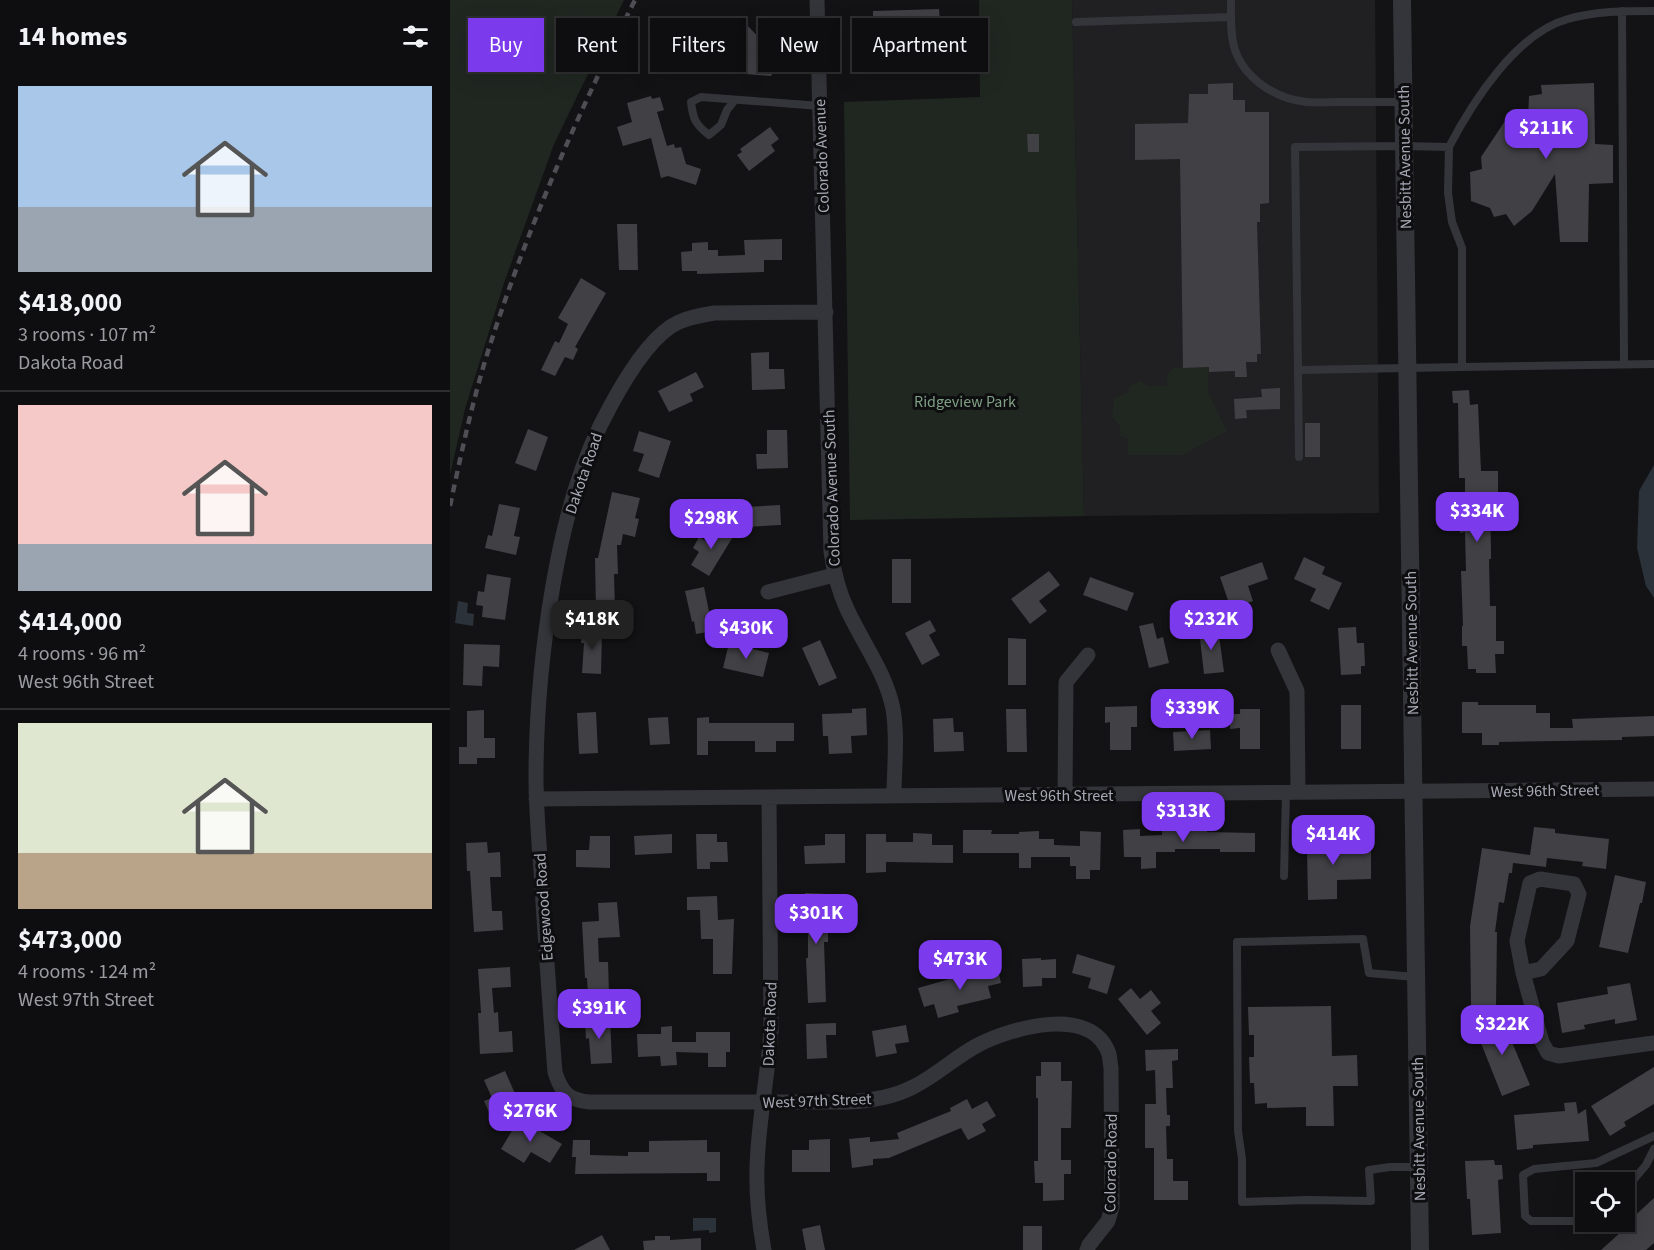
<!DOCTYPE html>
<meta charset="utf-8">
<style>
body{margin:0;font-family:"Source Sans 3",sans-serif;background:#1c1c1e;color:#f1f3f6;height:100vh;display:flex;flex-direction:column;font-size:22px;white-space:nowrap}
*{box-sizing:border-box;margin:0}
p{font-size:20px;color:#9b9c9f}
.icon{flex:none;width:33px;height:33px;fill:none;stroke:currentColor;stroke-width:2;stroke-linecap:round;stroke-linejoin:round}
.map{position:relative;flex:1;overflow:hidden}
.side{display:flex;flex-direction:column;background:#0e0e10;width:450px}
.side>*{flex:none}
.banner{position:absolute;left:18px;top:18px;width:570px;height:54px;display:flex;gap:12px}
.tools{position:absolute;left:1125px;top:1172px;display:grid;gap:12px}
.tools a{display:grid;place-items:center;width:60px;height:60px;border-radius:0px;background:#0e0e10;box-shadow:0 6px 24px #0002,0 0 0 2px #2e2e30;font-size:30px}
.price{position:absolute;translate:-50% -51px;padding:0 14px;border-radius:12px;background:#7c3aed;color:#fff;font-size:20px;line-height:39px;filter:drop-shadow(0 2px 3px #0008)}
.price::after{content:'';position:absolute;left:50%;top:36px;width:18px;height:14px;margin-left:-9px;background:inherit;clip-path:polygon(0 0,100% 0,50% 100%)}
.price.active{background:#222;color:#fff}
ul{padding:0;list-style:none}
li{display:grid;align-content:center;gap:12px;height:318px;padding:0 18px}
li+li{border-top:2px solid #2e2e30}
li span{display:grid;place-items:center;height:186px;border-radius:0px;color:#555}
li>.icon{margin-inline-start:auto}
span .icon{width:108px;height:108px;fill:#fffc;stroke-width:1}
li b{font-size:26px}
h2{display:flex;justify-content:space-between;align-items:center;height:72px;padding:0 18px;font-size:26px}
.chip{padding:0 21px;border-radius:0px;background:#0e0e10;box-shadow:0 6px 24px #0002,0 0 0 2px #2e2e30;font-size:21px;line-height:54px}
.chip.active{background:#7c3aed;color:#fff}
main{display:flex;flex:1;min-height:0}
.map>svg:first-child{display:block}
.built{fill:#201f22}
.green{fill:#202721}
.water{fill:#2c323a}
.building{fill:#404045}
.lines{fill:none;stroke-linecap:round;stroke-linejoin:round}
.service{stroke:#34353a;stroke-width:8}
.minor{stroke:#34353a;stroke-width:15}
.tertiary{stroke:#34353a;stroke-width:18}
.rail{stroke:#4e4e54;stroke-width:4.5;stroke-dasharray:8 6;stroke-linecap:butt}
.labels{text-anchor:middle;stroke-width:6;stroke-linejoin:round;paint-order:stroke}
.street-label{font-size:16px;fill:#a6a8b4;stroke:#0e0e10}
.park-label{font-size:16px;fill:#7e9f84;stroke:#0e0e10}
</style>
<main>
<section class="side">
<h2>14 homes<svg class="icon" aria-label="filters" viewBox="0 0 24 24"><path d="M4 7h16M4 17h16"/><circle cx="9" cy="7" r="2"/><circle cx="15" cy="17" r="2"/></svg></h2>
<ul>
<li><span style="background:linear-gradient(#a9c7e8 65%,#9aa5b1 0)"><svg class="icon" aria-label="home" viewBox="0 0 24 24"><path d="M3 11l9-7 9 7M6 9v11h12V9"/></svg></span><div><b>$418,000</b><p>3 rooms · 107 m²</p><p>Dakota Road</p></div></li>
<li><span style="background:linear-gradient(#f6c9c9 75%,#9aa5b1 0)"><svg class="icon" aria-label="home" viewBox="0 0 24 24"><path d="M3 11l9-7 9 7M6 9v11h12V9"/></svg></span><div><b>$414,000</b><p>4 rooms · 96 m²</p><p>West 96th Street</p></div></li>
<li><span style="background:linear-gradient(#dfe7d0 70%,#b9a48a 0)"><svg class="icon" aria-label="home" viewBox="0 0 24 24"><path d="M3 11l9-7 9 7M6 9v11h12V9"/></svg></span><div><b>$473,000</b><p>4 rooms · 124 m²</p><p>West 97th Street</p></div></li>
</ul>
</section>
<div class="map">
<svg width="1204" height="1250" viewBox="0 0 1204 1250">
<rect width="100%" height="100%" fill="#131315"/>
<path class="built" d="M622,0H925L929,513L634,516Z"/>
<path class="green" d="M0,0H174L104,144L54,283L15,409L0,475Z
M529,0H622L634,516L400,520L394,102L530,97Z
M759,367L758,392L777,431L733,455H678V439L670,436V427L662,417L664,399L678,392L679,386L690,381L698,386H717V375L723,368Z"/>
<path class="water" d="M251,46L265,55L272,56L271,68L260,67L245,57Z
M1204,465V598L1196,586L1187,548L1189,491Z
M8,601L18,603L17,613L24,614L23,626L5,623Z
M243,1218H266V1232L259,1233V1230L243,1231Z"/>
<path class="building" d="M489,9L490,21L511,20L512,45L474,47L473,29H467L423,30V39L407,40L406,25L423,24V11Z
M294,17L297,25L314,43L317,40L334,52L321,76L284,73L286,51L270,41H263L264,24L277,25Z
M783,83V100H795V112H819V203L810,204V222H807L811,354H807V362H796L797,377H785V371L759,372V367L733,368L730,159L685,160V124L738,123L739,94H758V84Z
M1144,83L1145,144L1163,145V183L1139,184L1138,242H1110L1105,174L1082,211L1064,226L1056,214L1044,217L1040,208L1021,201L1020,172L1032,169L1031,157L1063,109L1078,118L1079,96L1092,94L1091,85Z
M201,96L202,99L210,97L214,110L207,112L217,146L224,144L225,148L231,147L236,164L251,169L246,185L218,176L211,178L201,138L173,146L167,127L182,122L177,103Z
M320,127L329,139L321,145L325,151L299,171L287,155L292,152L290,149Z
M577,134H589V152H578Z
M167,224H187L188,270H169Z
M332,239V260H314V272L247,274V271H232L231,252L242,251V243L258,242V250H268V256L295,255L294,240Z
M131,278L156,293L125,347L128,349L123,360L115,357L105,376L91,370L105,341L109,343L118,324L108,318Z
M319,352V369H334L335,389L302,390L301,353Z
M246,372L254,387L240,394L243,401L219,412L208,391Z
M830,388V409L796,410L797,418L785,419L784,399L812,397L811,389Z
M1019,390L1020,405L1028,404L1031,471H1048V503H1040L1041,551V559H1039L1040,606H1046V641H1054V654H1045L1046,673H1026V669H1018L1017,646H1012V626H1013L1011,571H1016L1015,532L1010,533V512H1015V478H1009L1008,403H1003L1002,391Z
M855,423H870V457H855Z
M78,429L98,437L86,471L65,463Z
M317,430H337L338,468L307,469L306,454H317Z
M189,431L221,441L209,478L188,471L194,454L183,451Z
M162,492L190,498L185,518L189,519L185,537L173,534L171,545H167L168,574H164L165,612H146L145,558H148Z
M49,504L70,508L64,536L70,537L66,555L35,548L38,535L42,536Z
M330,505L331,525L295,527L294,507Z
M267,525L284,535L259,576L241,565L249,552L243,548L249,537L257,542Z
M854,557L875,567L872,574L892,583L879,610L860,601L866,589L844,579Z
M442,559H461V603H442Z
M812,562L818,579L798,586L803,601L781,609L770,577Z
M599,571L610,585L589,601L597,611L580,624L561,599Z
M37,574L61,578L55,620L32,617L33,606L26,605L28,591L34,592Z
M640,577L684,593L677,611L633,595Z
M254,587L263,631L246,634L244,621L242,622L235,591Z
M480,620L486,631L479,635L490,655L472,665L455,633Z
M703,623L707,639L713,637L719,663L699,668L689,626Z
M906,627L907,643H914L915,666H911V674L891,675L888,628Z
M768,628L774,672L754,674L749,630Z
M132,629L152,631L151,674L132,673L134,643H131Z
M558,638L576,639V685H558Z
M370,640L387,678L369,686L352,648Z
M279,643L319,653L313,677L273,668Z
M14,644L50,645L49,667L33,666L32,686L13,685Z
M1012,702H1028V705H1086V713H1100V728H1123L1122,719L1204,716V736L1172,737V740L1049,742V745H1032V733H1012Z
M891,705H911V749H891Z
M687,706V727H681V750H660V722L655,723V707Z
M416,708L417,735L401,736L402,753L379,754L378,736H373L372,714L402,713V709Z
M556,709H576L577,752H557Z
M790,709H810V749H790V728L780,729V714H790Z
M34,710V738H45V758H27V764H9V747H17V711Z
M146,712L148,753L129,754L127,713Z
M218,717L220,744L200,745L198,718Z
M259,717V723H344V741H326V752H305V741H258V755H247V718Z
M503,718L504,732H513L514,751L484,752L483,719Z
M760,730L761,749L724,751L723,732Z
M1084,827L1105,829V833L1159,839L1156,869L1132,866L1133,862L1097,858L1096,867L1063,863L1062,873H1059L1054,903L1049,902L1045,932H1047L1046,1005H1021L1020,926L1032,848L1080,855Z
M690,829V836L712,835V830L757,829V832L805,833V852H770V849H725V852H706V868L691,869V857H674L673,830Z
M513,830H542L541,834H569V832L589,831V839H604V845L630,846V831L651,832L650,870H640V879H626V866H620V857H581V868H569V853H513Z
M860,830H885L886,852L921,851V879L887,880V899L858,900L857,851H860Z
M463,833L482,834V845H503V863L436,862V872L416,873V834H436V842H463Z
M222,834V853L185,855L184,836Z
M246,834H267V842H277L278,862H260V869H247Z
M375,834H395V863L355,864L354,846L375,845Z
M140,836H160V868L126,867V850H139Z
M37,842L38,853L50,852L51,877H40L42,911H52L53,930L24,932L20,871H17L16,843Z
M1165,875L1196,882L1192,903H1190L1178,953L1149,947Z
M355,893L378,894V942H374L376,1002L358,1003L356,958H358V932H355Z
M267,896L268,920L284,919L282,974H263V939H251L250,910H237V897Z
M167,902L170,937L148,938L149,962H158L159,993L138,994L137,978H135L132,922L149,921L148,903Z
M627,954L665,966L657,994L638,988L641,978L622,973Z
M591,958V960L606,959V978H592V986L573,987L572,959Z
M547,965L551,983L538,986L541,998L507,1006L509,1012L488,1018L484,1004L474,1007L468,988L514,975V973Z
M60,967L61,987L42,988L44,1013L48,1012L49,1032L62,1031L63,1052L30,1054L28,1013H31L28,969Z
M1180,983L1187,1020L1165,1024V1019L1134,1025L1135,1029L1112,1033L1107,1003L1158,994L1157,987Z
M681,988L690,999L701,990L711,1003L701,1011L711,1023L697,1035L668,999Z
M881,1006L882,1056L907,1055L908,1086H883L884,1126H856V1107L817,1108V1103L805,1104L804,1083H800L799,1057H804V1035H799L798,1007Z
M1056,1016L1063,1033L1059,1035L1080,1085L1052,1096L1025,1028Z
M160,1018L162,1063L141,1064L139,1038L136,1039L135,1019Z
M386,1023V1035H376L377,1058L357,1059L356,1024Z
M456,1025L459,1042L445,1044L447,1053L426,1057L422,1031Z
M222,1026V1042H246V1032H280V1052H276V1067H258V1053L226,1052L227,1065L211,1066L210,1056L188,1057L187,1034H211V1027Z
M728,1049V1060L722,1061L723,1088H716L717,1115H720V1126H716L717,1159H723V1181H738V1200H704V1148H695V1104H706L705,1070L696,1071L695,1050Z
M591,1062H611V1081H622L621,1128H611V1160H621V1174H614V1200L593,1201V1183H585L584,1161H588V1098H586V1076H591Z
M1204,1067V1104L1174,1122L1176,1126L1160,1136L1141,1106Z
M55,1071L71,1107L42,1119L34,1101L42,1098L34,1080Z
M517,1099L522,1109L537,1101L546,1116L532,1124L536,1131L518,1140L511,1128L439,1158L423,1159V1165L402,1168L399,1139L420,1137V1142L449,1139L447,1133L501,1111L500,1108Z
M1126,1102L1128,1114L1136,1109L1139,1141L1083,1145V1148L1067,1150L1064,1115L1115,1111L1114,1103Z
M69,1119L112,1144L100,1163L81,1152L74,1163L51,1149Z
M380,1139V1172H342V1150H359V1140Z
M123,1140H140V1155L178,1156V1152H199V1141L257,1140V1152H270V1181H257V1173L125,1174L126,1157H122Z
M1044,1160L1045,1165H1052L1053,1179L1048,1180L1051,1233L1022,1235L1020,1199H1017L1015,1161Z
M1204,1198V1243L1196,1250H1151L1181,1223L1179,1221Z
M370,1225L375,1250H356L352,1229Z
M573,1226H592V1250H573Z
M152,1235L160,1250H124Z
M205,1236H220V1240L251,1238V1250H194L193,1241L205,1240Z"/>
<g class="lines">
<path class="service" d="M781,0C781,16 780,35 785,50C795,79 826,99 856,102C867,103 878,102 888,102C910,102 931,102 953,102
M1172,11L1174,364
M626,22L781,17
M285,100L277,110L271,125L259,135C245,124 243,119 241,102L251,97L370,106
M999,147L998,193L1002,222L1012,248V367L848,370L845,147L954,146L999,147C1022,103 1066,33 1118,19C1146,11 1175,11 1204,11
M1012,367L1204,364
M848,370L849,457
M834,876L836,793
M965,977L919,973L913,939L787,942L788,1131L792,1159V1202L857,1200L921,1201L919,1170L940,1167H969
M1174,1191L1196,1165L1204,1149
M1137,1221H1081L1075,1216L1073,1175L1084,1169L1146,1163L1204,1136"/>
<path class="minor" d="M367,0L381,552C384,573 388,590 397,609C412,642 436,673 443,709C448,737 444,768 444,796
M376,312L264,313C252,315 240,317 229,322C202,334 175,379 161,405C130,460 114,522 103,585C92,649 86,713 86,778C86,814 90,851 92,887C96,949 100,1010 105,1072C111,1092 118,1100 139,1102H396C419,1101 442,1098 463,1087C486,1076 505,1057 528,1045C561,1028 642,1004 659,1054C660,1058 660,1063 661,1068L662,1207L658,1221L639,1245L637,1250
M318,592L384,575
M828,650L847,691L848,792
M615,795L616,682L638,655
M86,799L1204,789
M1073,973L1091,969L1117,941L1129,894L1124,884L1090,879L1080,883L1067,941L1073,973L1092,1042L1098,1053L1109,1056L1204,1043
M314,1250C309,1222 306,1196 307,1168C308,1122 318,1076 321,1030L319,797"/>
<path class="tertiary" d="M952,0L970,1250"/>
<path class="rail" d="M0,506C12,450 24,393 42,339C80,222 130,109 185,0"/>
</g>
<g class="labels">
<g class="street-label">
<text transform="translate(371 156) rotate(-92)" y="6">Colorado Avenue</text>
<text transform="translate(954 157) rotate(-91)" y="6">Nesbitt Avenue South</text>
<text transform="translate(133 473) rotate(-71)" y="6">Dakota Road</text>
<text transform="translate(381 488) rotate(-92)" y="6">Colorado Avenue South</text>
<text transform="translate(961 643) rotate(-91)" y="6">Nesbitt Avenue South</text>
<text transform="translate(1095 790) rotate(-1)" y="6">West 96th Street</text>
<text x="609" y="801">West 96th Street</text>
<text transform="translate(93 907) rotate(-94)" y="6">Edgewood Road</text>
<text transform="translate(319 1024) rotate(-88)" y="6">Dakota Road</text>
<text transform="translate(367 1100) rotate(-2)" y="6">West 97th Street</text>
<text transform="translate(968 1129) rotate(-91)" y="6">Nesbitt Avenue South</text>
<text transform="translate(660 1163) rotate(-89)" y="6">Colorado Road</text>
</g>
<g class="park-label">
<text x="515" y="407">Ridgeview Park</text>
</g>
</g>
</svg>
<div class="tools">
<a><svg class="icon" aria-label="locate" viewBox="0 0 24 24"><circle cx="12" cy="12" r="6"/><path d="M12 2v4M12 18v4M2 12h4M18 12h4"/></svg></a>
</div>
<b class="price" style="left:1096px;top:160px">$211K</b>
<b class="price" style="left:1027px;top:543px">$334K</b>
<b class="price" style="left:261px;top:550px">$298K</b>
<b class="price active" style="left:142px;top:651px">$418K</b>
<b class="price" style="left:761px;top:651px">$232K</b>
<b class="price" style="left:296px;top:660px">$430K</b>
<b class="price" style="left:742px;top:740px">$339K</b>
<b class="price" style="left:733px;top:843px">$313K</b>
<b class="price" style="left:883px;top:866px">$414K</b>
<b class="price" style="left:366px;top:945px">$301K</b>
<b class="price" style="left:510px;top:991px">$473K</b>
<b class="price" style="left:149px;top:1040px">$391K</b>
<b class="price" style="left:1052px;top:1056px">$322K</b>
<b class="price" style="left:80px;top:1143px">$276K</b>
<div class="banner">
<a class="chip active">Buy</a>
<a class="chip">Rent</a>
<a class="chip">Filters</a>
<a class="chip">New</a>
<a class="chip">Apartment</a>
</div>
</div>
</main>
